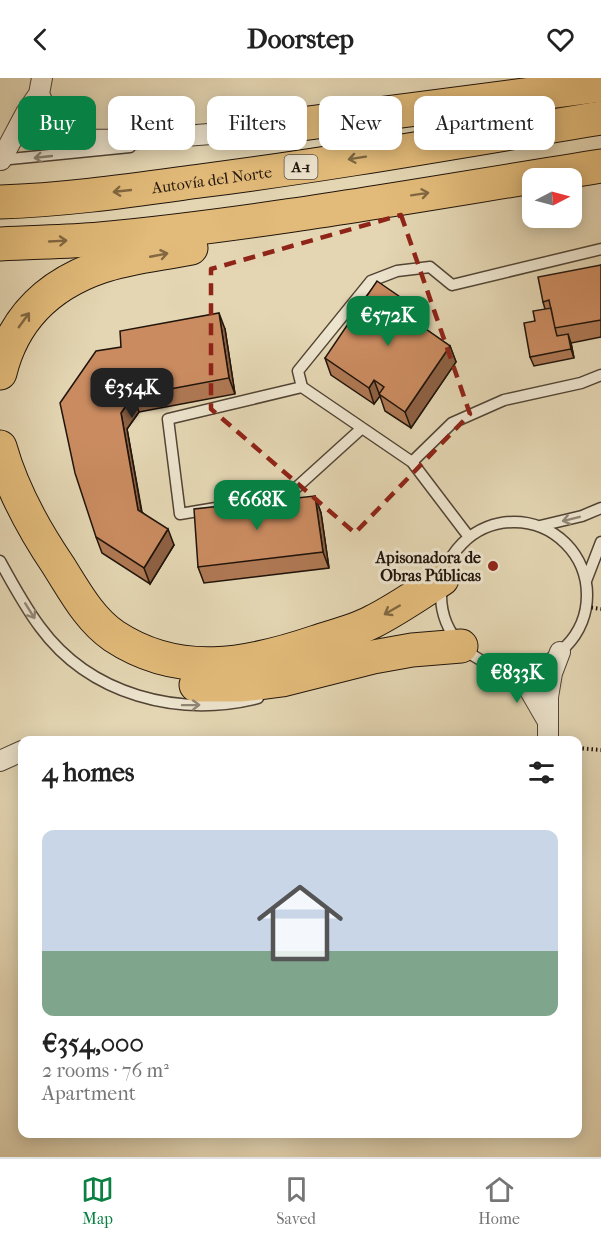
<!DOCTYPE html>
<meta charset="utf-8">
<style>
body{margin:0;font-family:"IM FELL French Canon",serif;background:#f6f6f6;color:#222;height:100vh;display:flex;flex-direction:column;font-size:22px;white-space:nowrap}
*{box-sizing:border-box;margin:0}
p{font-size:20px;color:#767676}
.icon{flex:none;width:33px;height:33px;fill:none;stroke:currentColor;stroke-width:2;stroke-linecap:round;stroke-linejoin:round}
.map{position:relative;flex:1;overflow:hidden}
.sheet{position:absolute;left:18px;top:658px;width:564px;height:402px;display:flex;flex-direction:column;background:#fff;border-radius:12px;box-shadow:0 3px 15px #0003}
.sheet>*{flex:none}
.hud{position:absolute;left:18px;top:18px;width:566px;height:54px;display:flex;gap:12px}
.needle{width:39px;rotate:84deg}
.fabs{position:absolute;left:522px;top:90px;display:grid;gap:12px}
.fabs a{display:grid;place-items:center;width:60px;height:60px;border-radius:12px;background:#fff;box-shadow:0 3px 15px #0003;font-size:30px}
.price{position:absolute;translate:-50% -51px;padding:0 14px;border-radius:12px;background:#0b8043;color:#fff;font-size:20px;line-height:39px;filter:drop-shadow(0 2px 3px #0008)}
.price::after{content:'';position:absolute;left:50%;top:36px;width:18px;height:14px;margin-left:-9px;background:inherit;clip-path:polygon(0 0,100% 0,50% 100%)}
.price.on{background:#222;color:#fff}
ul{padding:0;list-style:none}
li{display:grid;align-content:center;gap:12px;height:318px;padding:0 24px}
li span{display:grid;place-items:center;height:186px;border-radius:12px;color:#555}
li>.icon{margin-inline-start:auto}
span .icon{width:108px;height:108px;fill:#fffc;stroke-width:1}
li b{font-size:26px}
h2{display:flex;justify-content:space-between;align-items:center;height:72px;padding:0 24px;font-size:26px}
.chip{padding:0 21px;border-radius:12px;background:#fff;box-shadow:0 3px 15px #0003;font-size:21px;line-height:54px}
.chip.on{background:#0b8043;color:#fff}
header{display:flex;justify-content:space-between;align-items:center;height:78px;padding:0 24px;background:#fff;font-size:27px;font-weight:800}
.dock{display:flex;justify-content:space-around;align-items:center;height:84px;border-top:2px solid #e0e0e0;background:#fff;font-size:16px;color:#767676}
.dock a{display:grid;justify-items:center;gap:3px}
.dock .on{color:#0b8043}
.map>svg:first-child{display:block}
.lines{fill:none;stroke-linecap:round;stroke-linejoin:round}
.service-casing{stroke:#514434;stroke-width:13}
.minor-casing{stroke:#514434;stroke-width:22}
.motorway-casing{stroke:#20140a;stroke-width:35}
.path{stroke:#20140a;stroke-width:4;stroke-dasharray:1.5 3;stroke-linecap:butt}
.service{stroke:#ede4ce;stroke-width:10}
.minor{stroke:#ede4ce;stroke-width:20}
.motorway{stroke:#e2bb7a;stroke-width:33}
.wall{fill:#ae7853;stroke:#20140a;stroke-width:1.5}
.shaded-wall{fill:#8d6143;stroke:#20140a;stroke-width:1.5}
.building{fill:#ca8b60;stroke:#20140a;stroke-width:1.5}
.oneway{stroke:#918676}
.oneway2{stroke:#816842}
.marked{fill:none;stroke:#8f2418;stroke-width:4.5;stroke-dasharray:12 8;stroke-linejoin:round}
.poi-dot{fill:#8f2418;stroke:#ede4ce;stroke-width:2}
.labels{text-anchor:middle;stroke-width:6;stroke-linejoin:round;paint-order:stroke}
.shield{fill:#ede4ce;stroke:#5e5245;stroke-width:1.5}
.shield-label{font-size:15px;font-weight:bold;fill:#20140a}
.street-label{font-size:16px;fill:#20140a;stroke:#ede4ce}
.poi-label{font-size:16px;font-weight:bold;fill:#20140a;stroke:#ede4ce;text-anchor:end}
</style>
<header><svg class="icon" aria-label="back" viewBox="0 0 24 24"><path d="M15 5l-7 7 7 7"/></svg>Doorstep<svg class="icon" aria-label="heart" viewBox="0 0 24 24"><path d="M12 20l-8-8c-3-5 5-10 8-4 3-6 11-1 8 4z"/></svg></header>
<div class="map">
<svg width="601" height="1079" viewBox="0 0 601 1079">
<rect width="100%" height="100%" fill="#e4d6b3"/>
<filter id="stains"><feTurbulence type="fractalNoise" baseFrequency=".00333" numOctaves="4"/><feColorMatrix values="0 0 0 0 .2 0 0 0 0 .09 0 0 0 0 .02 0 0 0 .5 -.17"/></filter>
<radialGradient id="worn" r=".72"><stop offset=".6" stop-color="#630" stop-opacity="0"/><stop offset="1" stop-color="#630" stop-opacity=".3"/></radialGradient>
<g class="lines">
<defs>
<path id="service" d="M0,82L130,69
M302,309L168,341L180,436L287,418L362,350
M412,384L452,345L504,322L581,305L601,297
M441 517a73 73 0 1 1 146 0a73 73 0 1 1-146 0Z
M540,448L582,438L601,430
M469,459L412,384L302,309L298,293L371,203L397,193L430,189L452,207L601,171
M0,483C12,505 25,529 40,549C90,617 178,640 258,620
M586,503L601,464"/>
<path id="minor" d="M39,16C46,31 52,49 67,57C87,69 216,55 247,53
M1,82L26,35L39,16L42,0
M500,589L525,604L547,642
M548,663V619L552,595L560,574
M0,683L22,673"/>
<g id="motorway">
<path d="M247,53L601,7"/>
<path id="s1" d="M0,124C67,122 134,112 200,103C334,86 467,62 601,40"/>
<path d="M0,166C33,164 67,164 100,161C268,145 435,114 601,88"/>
<path d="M0,295C13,241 48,207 100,189C128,179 162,176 191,170"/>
<path d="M0,369C12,412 33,450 58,487C74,512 89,541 114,558C179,601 248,587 316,564C334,558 355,553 372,544C396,532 419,516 442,501"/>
<path d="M196,607H242L282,602L373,579L412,572L461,568"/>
</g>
</defs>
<use href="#service" class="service-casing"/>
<use href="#minor" class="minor-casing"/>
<use href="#motorway" class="motorway-casing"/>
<path class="path" d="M587,529L601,531
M578,670L601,672"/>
<use href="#service" class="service"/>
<use href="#minor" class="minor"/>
<use href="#motorway" class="motorway"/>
</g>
<path class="wall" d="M601,187V259L571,265L574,280L534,288L530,279L535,243L545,231L543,224Z
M419,232L425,248L424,250L450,268L456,284L411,350L385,333L380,318L374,326L331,297L325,280Z
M225,251L235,316L139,334L127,351L142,434L174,467L150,506L102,475L96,459L121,269Z
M315,418L321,435L329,490L204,505L198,489Z"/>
<path class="shaded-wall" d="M419,232L425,248L419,258L413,242Z
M219,235L225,251L235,316L229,300Z
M568,256L571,265L574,280L571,271Z
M450,268L456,284L411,350L405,334Z
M374,302L380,318L374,326L369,310Z
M133,318L139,334L127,351L144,448L138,432L121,335Z
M315,418L321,435L329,490L323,474Z
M168,451L174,467L150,506L144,490Z"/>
<path class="building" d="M601,187V242L555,250L549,222L543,224L538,199Z
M377,203L419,232L413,242L450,268L405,334L379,316L384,309L374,302L369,310L325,280Z
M551,230L555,250L557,258L568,256L571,271L530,279L524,245L535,243L533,233Z
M219,235L229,300L133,318L121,335L138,432L168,451L144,490L96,459L75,395L60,325L96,273L121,269L120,253Z
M315,418L323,474L198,489L194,431Z"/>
<defs><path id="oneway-shaft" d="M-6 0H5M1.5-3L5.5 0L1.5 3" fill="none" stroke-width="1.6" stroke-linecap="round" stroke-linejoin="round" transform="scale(1.5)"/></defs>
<g class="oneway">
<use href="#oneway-shaft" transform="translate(43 79) rotate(174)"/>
<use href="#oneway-shaft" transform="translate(571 441) rotate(166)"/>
<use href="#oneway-shaft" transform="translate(30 533) rotate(58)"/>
<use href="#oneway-shaft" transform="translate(191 627) rotate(-1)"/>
</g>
<g class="oneway2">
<use href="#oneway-shaft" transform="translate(357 80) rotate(171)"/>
<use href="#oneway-shaft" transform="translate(122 113) rotate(174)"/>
<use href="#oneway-shaft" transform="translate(420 116) rotate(-9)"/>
<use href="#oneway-shaft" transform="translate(58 163) rotate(-3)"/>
<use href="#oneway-shaft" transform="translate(159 177) rotate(-11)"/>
<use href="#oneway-shaft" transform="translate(24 242) rotate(-54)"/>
<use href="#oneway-shaft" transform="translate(392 532) rotate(150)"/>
</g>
<path class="marked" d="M401,137L470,336L355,455L211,331V191Z"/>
<circle class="poi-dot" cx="493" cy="488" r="6"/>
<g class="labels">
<rect class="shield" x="284.5" y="77" width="33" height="24" rx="4.5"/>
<g class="shield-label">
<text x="301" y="94">A-1</text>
</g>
<g class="street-label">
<text dy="6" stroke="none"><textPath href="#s1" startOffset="213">Autovía del Norte</textPath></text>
</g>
<g class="poi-label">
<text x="481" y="485">Apisonadora de<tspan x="481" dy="18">Obras Públicas</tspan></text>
</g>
</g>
<rect width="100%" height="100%" filter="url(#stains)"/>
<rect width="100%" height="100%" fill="url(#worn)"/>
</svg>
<div class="fabs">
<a><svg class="needle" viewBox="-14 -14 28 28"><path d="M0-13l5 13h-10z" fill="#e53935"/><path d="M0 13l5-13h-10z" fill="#767676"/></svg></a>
</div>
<b class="price" style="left:388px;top:269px">€572K</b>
<b class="price on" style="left:132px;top:341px">€354K</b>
<b class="price" style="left:257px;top:453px">€668K</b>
<b class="price" style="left:517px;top:626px">€833K</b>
<div class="hud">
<a class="chip on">Buy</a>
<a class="chip">Rent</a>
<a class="chip">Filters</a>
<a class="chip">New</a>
<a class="chip">Apartment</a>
</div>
<section class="sheet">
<h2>4 homes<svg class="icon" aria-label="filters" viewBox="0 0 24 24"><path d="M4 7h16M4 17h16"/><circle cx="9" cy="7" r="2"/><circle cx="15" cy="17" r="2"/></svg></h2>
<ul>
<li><span style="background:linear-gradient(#c9d6e8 65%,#7fa58c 0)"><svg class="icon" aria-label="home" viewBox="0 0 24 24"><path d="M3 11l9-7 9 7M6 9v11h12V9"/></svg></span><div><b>€354,000</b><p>2 rooms · 76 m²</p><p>Apartment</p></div></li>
</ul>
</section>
</div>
<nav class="dock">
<a class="on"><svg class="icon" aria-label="map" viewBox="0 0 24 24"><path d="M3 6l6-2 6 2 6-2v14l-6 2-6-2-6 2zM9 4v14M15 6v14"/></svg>Map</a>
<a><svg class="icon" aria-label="saved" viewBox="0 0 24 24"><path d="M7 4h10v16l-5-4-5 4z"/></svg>Saved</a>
<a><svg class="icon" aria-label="home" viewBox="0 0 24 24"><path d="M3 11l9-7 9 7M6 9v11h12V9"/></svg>Home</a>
</nav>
